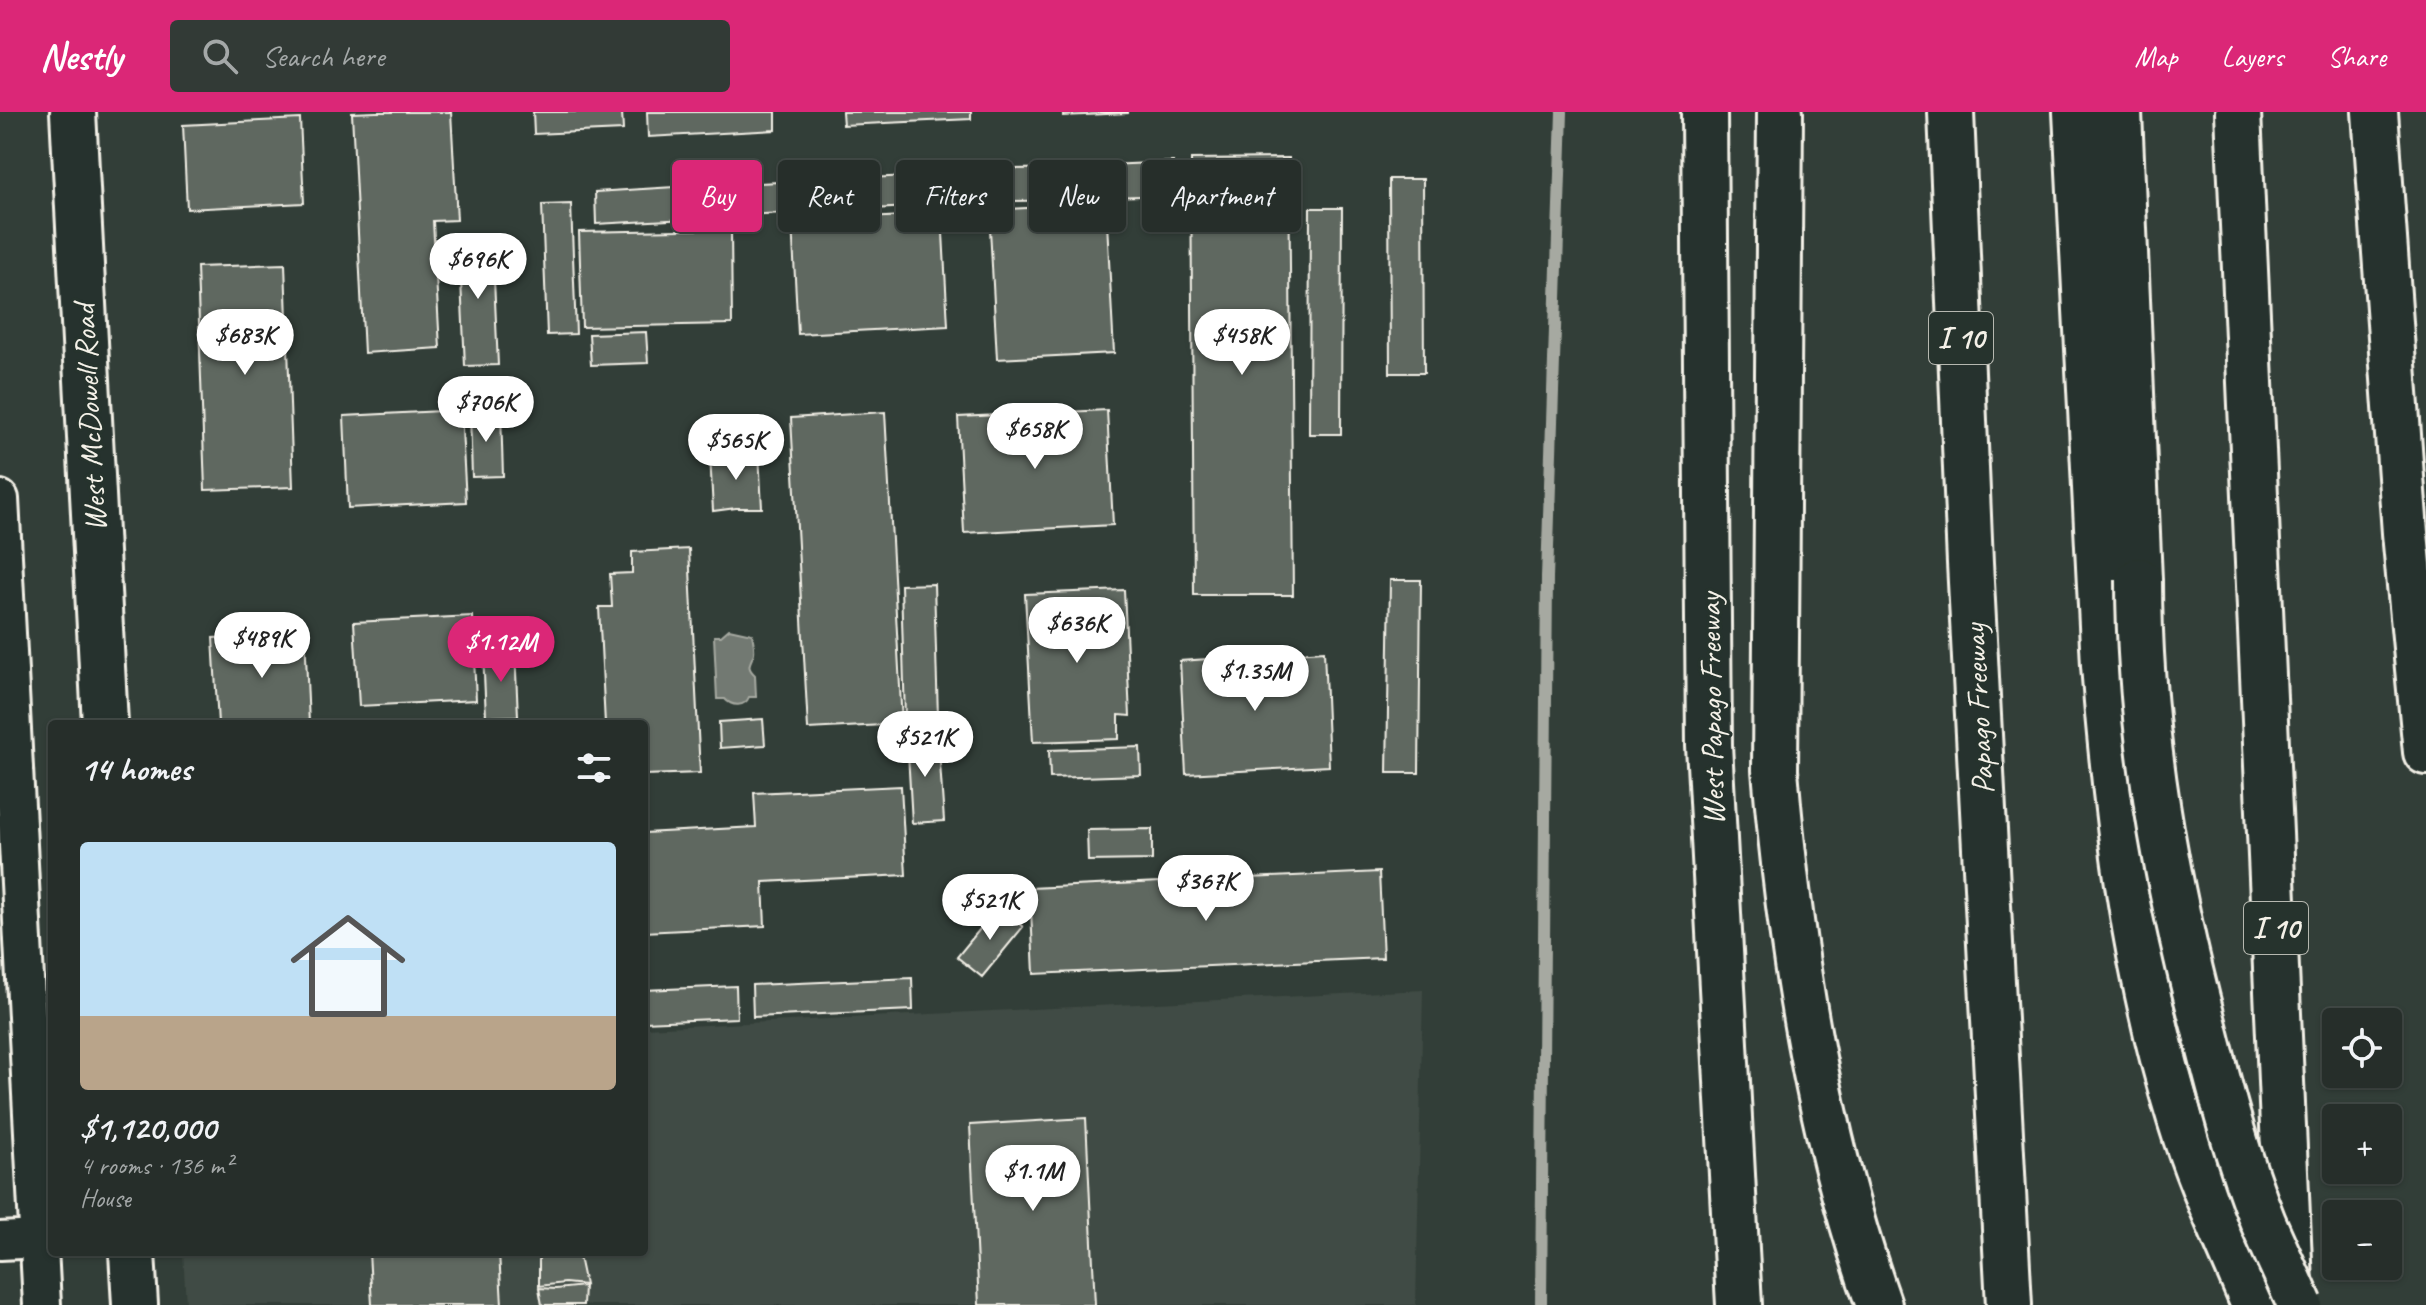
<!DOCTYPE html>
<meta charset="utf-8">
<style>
body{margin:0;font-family:Caveat,sans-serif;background:#323a36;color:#f1f3f6;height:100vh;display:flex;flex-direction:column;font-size:30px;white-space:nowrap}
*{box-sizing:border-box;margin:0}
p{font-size:26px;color:#a4a8a8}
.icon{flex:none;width:44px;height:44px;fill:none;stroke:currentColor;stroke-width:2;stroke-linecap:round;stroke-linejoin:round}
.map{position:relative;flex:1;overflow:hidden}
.drawer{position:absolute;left:48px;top:608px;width:600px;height:536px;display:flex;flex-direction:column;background:#262e2a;border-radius:8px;box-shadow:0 2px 6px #0004,0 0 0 2px #424a47}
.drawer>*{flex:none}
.hud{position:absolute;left:672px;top:48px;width:760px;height:72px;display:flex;gap:16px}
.controls{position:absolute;left:2322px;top:896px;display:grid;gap:16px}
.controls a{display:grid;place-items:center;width:80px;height:80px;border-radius:8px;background:#262e2a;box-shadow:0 2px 6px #0004,0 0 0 2px #424a47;font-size:40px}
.price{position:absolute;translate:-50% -68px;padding:0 18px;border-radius:28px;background:#fff;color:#222;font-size:26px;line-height:52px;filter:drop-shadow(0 2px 4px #0008)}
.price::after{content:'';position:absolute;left:50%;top:48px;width:24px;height:18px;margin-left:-12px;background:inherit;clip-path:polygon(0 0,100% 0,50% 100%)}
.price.active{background:#db2777;color:#fff}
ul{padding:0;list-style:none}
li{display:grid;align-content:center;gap:16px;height:424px;padding:0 32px}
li+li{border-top:2px solid #424a47}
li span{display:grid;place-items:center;height:248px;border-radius:8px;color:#555}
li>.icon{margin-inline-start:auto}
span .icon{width:144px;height:144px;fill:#fffc;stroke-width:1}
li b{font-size:34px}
h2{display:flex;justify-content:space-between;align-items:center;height:96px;padding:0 32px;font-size:34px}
.chip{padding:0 28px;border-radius:8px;background:#262e2a;box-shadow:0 2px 6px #0004,0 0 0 2px #424a47;font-size:28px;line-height:72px}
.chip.active{background:#db2777;color:#fff}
header{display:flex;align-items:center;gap:48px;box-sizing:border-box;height:112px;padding:0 40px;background:#db2777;color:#fff}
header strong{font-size:38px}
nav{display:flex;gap:44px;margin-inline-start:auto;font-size:28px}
.search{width:560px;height:72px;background:#323a36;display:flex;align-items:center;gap:20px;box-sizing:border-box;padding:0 28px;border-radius:8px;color:#a4a8a8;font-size:30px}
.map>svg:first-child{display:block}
.built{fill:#404b44}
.water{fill:#727972;stroke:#a6a9a1;stroke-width:2}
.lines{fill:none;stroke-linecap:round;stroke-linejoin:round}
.stream{stroke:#a6a9a1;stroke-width:12}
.building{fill:#5f6861;stroke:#f4f1e8;stroke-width:2}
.street-casing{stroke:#f4f1e8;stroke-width:42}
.secondary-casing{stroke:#f4f1e8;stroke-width:50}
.primary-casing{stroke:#f4f1e8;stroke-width:50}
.highway-casing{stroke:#f4f1e8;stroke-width:50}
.street{stroke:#26332d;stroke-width:36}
.secondary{stroke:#26332d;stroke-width:44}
.primary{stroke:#26332d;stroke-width:44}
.highway{stroke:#26332d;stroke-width:44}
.highway-bridge-casing{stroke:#f4f1e8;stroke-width:50;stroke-linecap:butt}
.highway-bridge{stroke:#26332d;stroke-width:44}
.labels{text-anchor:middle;stroke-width:6;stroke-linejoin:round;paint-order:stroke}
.shield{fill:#26332d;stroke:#b6b8b0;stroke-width:2}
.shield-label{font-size:30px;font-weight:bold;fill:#f4f1e8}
.street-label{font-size:32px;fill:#f4f1e8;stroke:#26332d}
</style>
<header>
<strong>Nestly</strong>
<div class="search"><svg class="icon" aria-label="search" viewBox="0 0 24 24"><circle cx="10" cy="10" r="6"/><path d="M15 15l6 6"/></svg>Search here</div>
<nav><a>Map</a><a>Layers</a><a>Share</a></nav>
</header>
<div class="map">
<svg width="2426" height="1193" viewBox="0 0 2426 1193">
<rect width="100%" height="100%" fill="#323e38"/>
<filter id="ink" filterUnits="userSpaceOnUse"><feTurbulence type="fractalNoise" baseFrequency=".0125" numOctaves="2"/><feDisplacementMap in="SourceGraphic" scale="16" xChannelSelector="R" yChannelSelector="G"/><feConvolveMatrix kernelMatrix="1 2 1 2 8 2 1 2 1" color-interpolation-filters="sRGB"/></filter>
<g filter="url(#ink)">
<path class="built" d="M1423,878L1416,1193H186L183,1140H644V916Z"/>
<path class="water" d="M729,517L752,522C753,527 755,537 754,541C751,551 745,554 755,563L756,585H749C745,595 732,595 725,587H717L714,524H721Z"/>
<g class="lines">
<path class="stream" d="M1541,1193L1547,466L1562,0"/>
</g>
<path class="building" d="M376,0H451L457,108L433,109L440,236L364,241L352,1Z
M533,0H622L623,18L534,22Z
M647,0H776V18L648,25Z
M842,0H971V7L843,13Z
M1063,0H1128V1L1063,4Z
M300,7L304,91L187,97L183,13Z
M1289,46L1293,483H1194L1191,47Z
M1173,50L1174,83L1109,85L1108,53Z
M1077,56V88L1012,89V57Z
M932,63L934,94L741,103L739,72Z
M1389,67H1423L1424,261H1390Z
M722,72L724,105L596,112L595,80Z
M571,92L576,222L547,223L542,93Z
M1106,92L1114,241L997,247L989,98Z
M1310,96H1342L1341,322H1309Z
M942,102L948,214L798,222L792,110Z
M731,117L732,212L582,215L579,120Z
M492,124L498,253L465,254L459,125Z
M285,152L293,375L205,378L197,155Z
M646,220L648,251L591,253L589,222Z
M461,298L466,390L348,396L344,304Z
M1107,298L1113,413L964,421L958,305Z
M501,300L503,364L472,365L470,301Z
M885,300L902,612L808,617L791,306Z
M759,341L762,396H736L713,399L710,342L737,344Z
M689,437L700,661L644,663V612H605L599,495H612L610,462L632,461V440Z
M1390,468H1421L1419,661H1387Z
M934,472L938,605L905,606L901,473Z
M1124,478L1130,604L1119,603V627L1033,630L1025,482Z
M472,504L476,588L359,594L354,510Z
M305,521L309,612H218L213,526Z
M515,538L518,604L486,605L483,540Z
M1324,539L1329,654L1186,662L1180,549Z
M763,607L765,633L720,636L719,610Z
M938,622L944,709L912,711L907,624Z
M1140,635L1141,663L1050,666L1049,638Z
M901,674L906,763L763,770L765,814L644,820V721L756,715L754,681Z
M1152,717V748L1088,749L1087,718Z
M1379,760L1383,846L1034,862L1030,776Z
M998,795L1023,815L982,865L957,845Z
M912,866L913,898L753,905L752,873Z
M736,874L737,906L644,910V878Z
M1086,1006L1095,1193H979L970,1013Z
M369,1140H499L502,1193H372Z
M539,1140H578L585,1173L565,1171L539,1174Z
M584,1174L583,1193H542L539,1176L556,1177Z"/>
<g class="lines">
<defs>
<path id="street" d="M0,387L42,1193
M0,1129L39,1127"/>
<path id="secondary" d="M1704,0L1709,633L1739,1193"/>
<path id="primary" d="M73,0L105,612
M132,1140L135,1193"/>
<path id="highway" d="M1780,0L1775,658C1790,839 1818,1021 1879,1193
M1951,0L1970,451L2009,1193
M2076,0L2104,553C2116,706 2135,861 2180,1007C2199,1070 2229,1132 2254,1193
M2119,0L2139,468
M2238,0L2290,1172
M2375,0L2405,421L2426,640"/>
</defs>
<use href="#street" class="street-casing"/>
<use href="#secondary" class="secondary-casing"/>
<use href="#primary" class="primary-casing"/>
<use href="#highway" class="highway-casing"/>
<use href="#street" class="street"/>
<use href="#secondary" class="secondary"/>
<use href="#primary" class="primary"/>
<use href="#highway" class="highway"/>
<defs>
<path id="highway-bridge" d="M2139,468C2139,621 2166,770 2205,918C2221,982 2238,1048 2263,1110C2275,1138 2288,1165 2300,1193"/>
</defs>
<use href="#highway-bridge" class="highway-bridge-casing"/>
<use href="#highway-bridge" class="highway-bridge"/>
</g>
</g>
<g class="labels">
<g class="shield">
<rect x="1929" y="200" width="64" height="52" rx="6"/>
<rect x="2244" y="790" width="64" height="52" rx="6"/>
</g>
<g class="shield-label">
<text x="1961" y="236">I 10</text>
<text x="2276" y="826">I 10</text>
</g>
<g class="street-label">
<text transform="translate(89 306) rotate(-93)" y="11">West McDowell Road</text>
<text transform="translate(1711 597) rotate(-91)" y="11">West Papago Freeway</text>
<text transform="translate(1978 597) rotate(-93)" y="11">Papago Freeway</text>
</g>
</g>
</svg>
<div class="controls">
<a><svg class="icon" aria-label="locate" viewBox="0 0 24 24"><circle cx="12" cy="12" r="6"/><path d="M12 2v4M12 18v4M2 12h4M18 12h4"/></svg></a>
<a>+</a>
<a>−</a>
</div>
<b class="price" style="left:478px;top:189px">$696K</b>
<b class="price" style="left:245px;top:265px">$683K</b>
<b class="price" style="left:1242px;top:265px">$458K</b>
<b class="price" style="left:486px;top:332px">$706K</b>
<b class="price" style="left:1035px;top:359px">$658K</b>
<b class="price" style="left:736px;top:370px">$565K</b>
<b class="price" style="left:1077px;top:553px">$636K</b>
<b class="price" style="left:262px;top:568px">$489K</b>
<b class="price active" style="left:501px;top:572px">$1.12M</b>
<b class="price" style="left:1255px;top:601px">$1.35M</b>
<b class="price" style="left:925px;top:667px">$521K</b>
<b class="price" style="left:1206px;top:811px">$367K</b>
<b class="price" style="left:990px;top:830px">$521K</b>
<b class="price" style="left:1033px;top:1101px">$1.1M</b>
<div class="hud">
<a class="chip active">Buy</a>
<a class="chip">Rent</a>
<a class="chip">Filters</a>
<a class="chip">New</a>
<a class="chip">Apartment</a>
</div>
<section class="drawer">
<h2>14 homes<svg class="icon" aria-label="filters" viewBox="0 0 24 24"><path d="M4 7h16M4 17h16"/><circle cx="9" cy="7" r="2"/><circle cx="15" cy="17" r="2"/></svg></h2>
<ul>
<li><span style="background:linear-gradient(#bfe0f5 70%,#b9a48a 0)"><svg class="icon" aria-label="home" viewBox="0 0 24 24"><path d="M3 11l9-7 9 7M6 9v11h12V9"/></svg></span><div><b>$1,120,000</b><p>4 rooms · 136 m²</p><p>House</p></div></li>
</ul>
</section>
</div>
